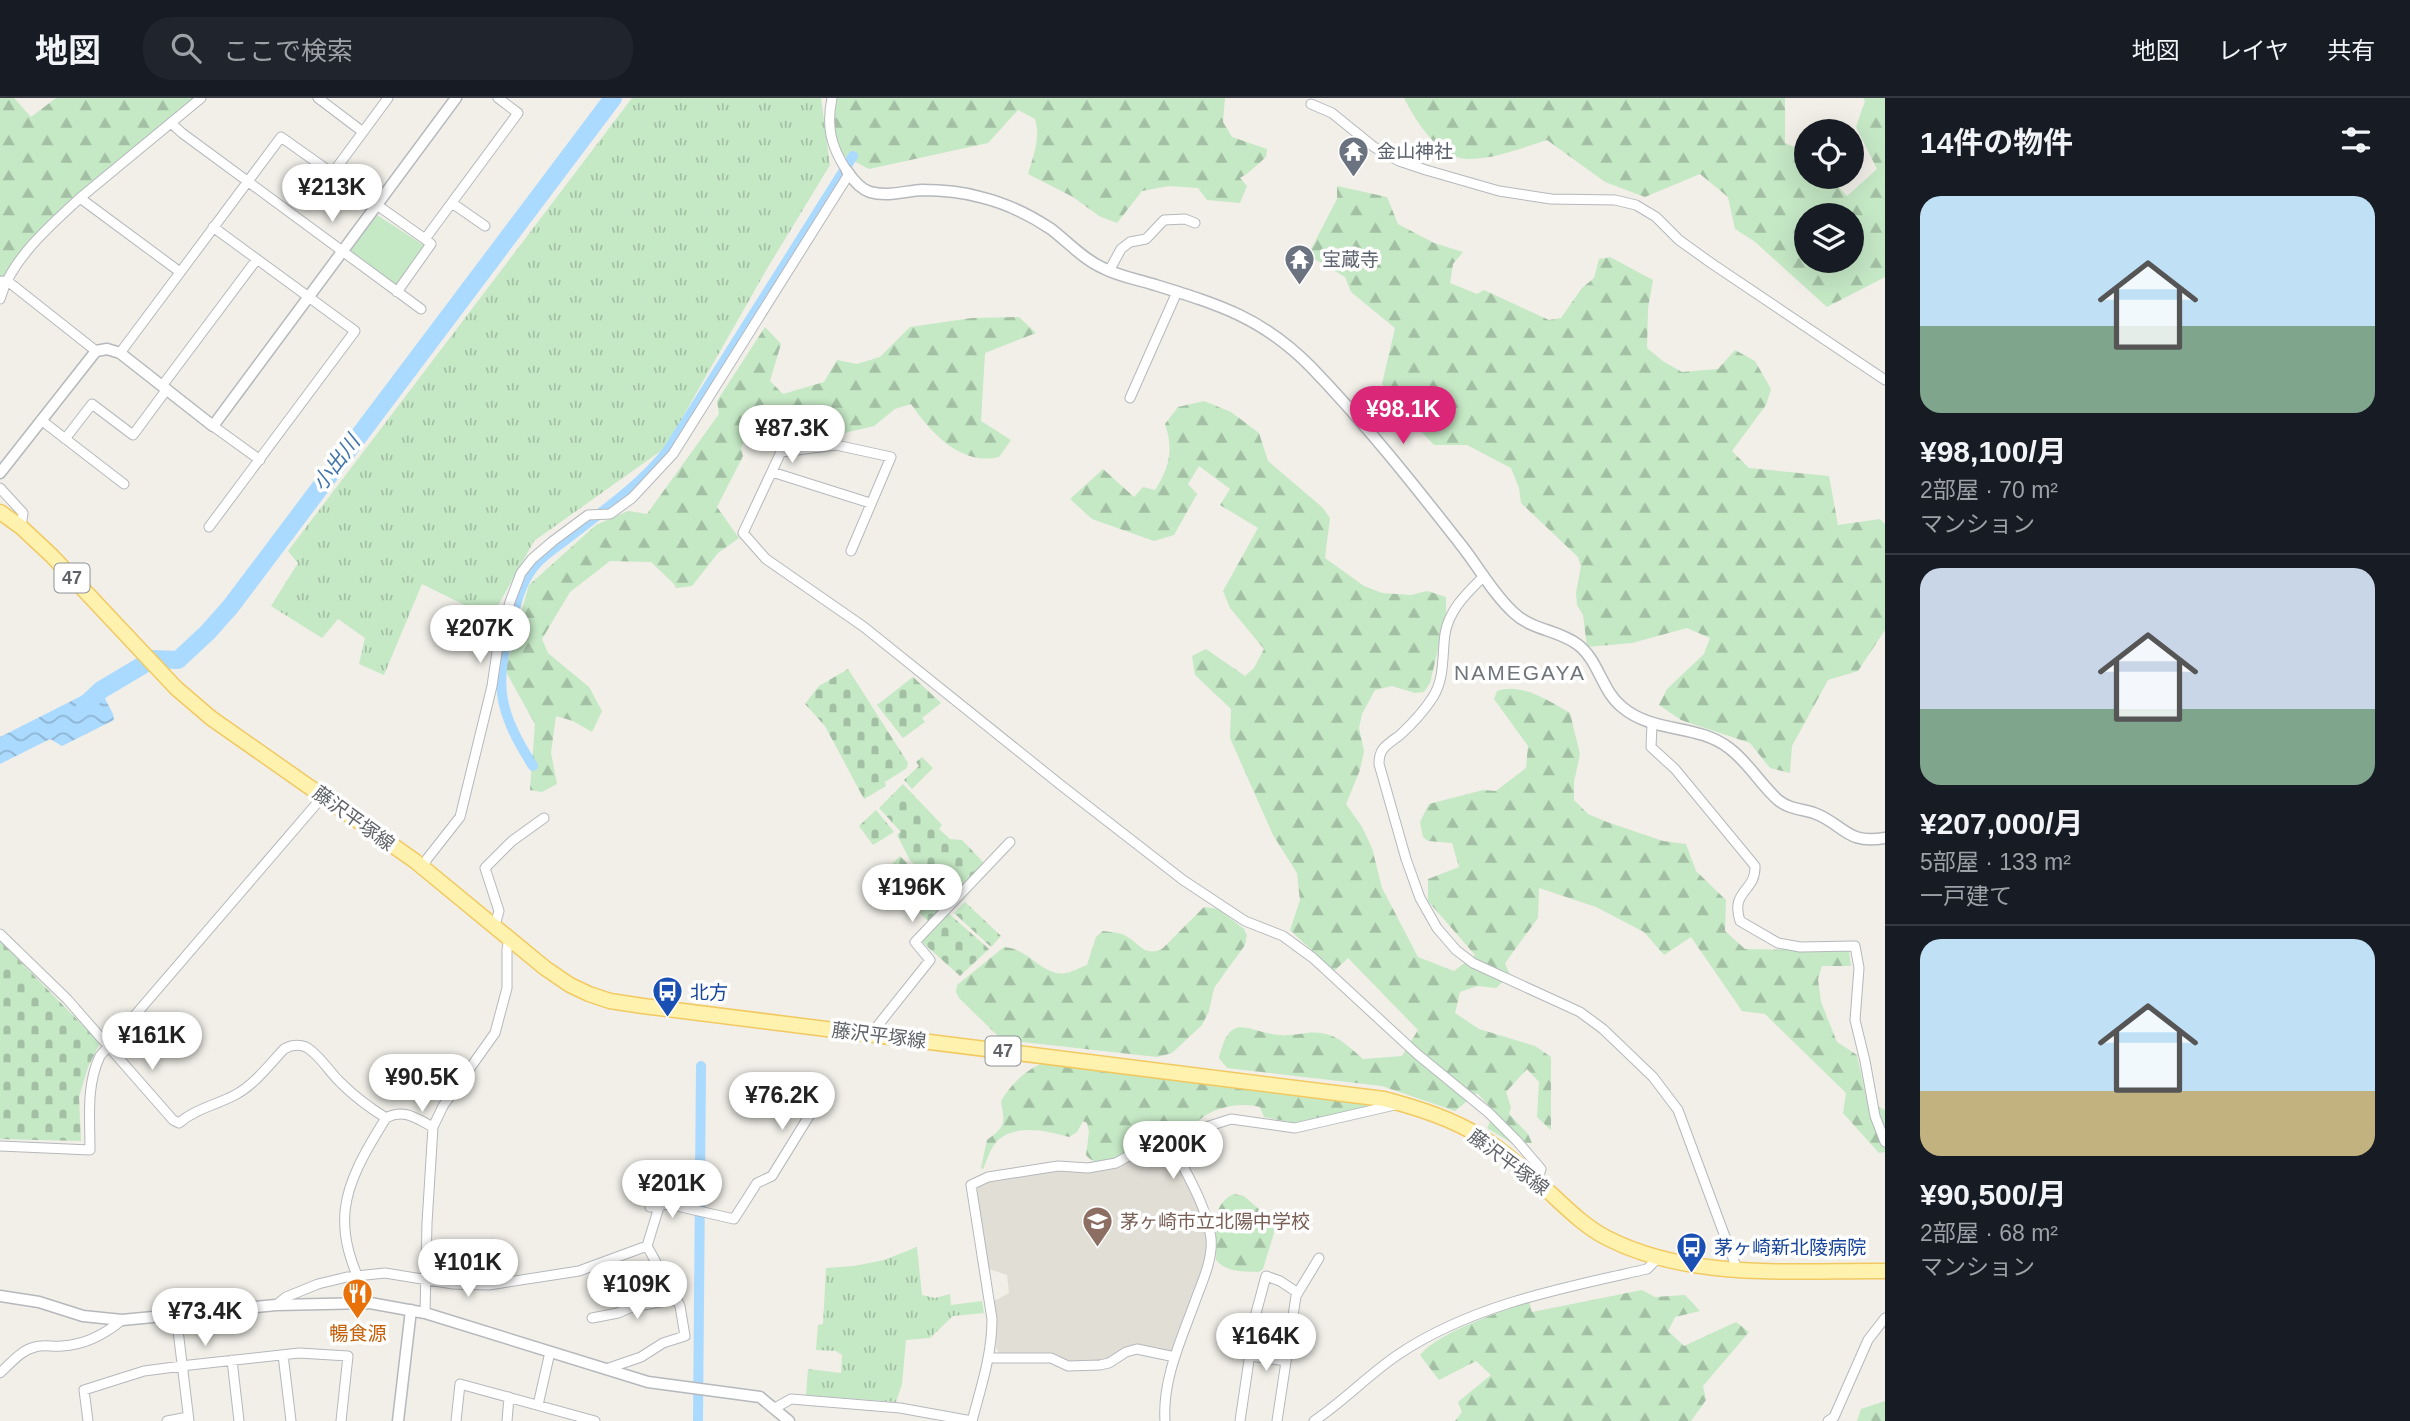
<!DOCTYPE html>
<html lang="ja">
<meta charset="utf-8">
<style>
body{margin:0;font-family:Arial,"Noto Sans JP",sans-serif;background:#20242c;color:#f1f3f6;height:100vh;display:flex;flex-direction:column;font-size:26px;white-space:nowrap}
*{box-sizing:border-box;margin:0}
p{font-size:23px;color:#9ea1a6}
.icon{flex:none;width:38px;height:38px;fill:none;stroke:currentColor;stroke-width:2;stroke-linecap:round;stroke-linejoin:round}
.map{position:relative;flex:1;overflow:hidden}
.side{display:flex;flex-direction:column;background:#171b24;width:525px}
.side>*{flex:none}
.buttons{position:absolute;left:1794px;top:21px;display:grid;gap:14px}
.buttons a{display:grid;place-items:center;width:70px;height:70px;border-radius:50%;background:#171b24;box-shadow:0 7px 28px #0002;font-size:35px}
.price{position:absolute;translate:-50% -60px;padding:0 16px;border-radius:24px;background:#fff;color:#222;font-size:23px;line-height:46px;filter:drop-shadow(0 2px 4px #0008)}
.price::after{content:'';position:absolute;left:50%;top:42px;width:21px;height:16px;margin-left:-10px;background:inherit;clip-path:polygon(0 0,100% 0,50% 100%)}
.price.active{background:#db2777;color:#fff}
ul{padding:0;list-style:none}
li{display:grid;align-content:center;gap:14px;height:371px;padding:0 35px}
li+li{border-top:2px solid #363941}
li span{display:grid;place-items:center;height:217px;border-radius:21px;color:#555}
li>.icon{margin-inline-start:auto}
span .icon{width:126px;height:126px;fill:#fffc;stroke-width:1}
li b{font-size:30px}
h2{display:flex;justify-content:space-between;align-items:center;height:84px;padding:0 35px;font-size:30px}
header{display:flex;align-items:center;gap:42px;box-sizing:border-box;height:98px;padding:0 35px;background:#171b24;border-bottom:2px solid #363941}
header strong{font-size:33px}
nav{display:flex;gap:38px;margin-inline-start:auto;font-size:24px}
.search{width:490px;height:63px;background:#20242c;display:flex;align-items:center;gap:18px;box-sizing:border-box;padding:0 24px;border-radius:28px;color:#9ea1a6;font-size:26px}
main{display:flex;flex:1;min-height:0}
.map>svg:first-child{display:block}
.education{fill:#e1ded6}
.grass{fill:url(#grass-tufts)}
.forest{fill:url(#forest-firs);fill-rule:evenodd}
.cemetery{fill:url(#cemetery-stones)}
.green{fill:#c5e8c5}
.water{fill:url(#water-waves)}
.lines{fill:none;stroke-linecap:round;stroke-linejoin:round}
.canal{stroke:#aadaff;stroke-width:10}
.river{stroke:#aadaff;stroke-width:18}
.minor-casing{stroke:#b5b8bc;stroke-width:11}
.tertiary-casing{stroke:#b5b8bc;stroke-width:13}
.primary-casing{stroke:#f2c960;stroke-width:17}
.minor{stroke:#fff;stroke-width:9}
.tertiary{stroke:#fff;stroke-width:10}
.primary{stroke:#fff2af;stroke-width:14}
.labels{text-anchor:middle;stroke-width:7;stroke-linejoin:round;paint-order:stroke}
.shield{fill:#fff;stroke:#8f9295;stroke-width:2}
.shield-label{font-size:18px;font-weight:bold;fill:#5f6368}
.worship-label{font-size:19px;fill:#5b616d;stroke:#fff;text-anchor:start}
.street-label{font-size:19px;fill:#5f6368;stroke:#fff}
.transit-label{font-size:19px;fill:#164399;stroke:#fff;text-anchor:start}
.education-label{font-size:19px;fill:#785e54;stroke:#fff;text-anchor:start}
.food-label{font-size:19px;fill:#c56008;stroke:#fff}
.water-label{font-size:21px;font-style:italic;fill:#4174aa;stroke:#fff}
.neighbourhood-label{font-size:21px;letter-spacing:2px;fill:#70757a;stroke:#fff}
</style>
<header>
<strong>地図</strong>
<div class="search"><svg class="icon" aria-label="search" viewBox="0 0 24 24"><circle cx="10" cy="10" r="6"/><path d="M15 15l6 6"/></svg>ここで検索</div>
<nav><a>地図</a><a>レイヤ</a><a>共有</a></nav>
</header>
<main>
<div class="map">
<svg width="1885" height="1323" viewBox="0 0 1885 1323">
<defs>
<pattern id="grass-tufts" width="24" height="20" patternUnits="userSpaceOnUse" patternTransform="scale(1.75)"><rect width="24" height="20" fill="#c5e8c5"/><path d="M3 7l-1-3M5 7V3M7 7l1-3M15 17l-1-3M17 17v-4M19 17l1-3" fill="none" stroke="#a3c0a4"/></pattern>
<pattern id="forest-firs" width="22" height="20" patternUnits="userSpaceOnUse" patternTransform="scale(1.75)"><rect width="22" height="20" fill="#c5e8c5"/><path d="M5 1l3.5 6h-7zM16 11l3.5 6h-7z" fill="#a3c0a4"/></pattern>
<pattern id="cemetery-stones" width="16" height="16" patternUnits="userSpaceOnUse" patternTransform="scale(1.75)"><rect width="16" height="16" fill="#c5e8c5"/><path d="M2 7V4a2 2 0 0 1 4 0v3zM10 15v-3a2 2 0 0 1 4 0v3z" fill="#a3c0a4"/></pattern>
<pattern id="water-waves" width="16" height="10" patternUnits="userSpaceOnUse" patternTransform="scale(1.75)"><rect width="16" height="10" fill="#aadaff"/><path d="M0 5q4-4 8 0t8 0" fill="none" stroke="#8eb4d2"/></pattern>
</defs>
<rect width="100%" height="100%" fill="#f1efe8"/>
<path class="education" d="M1164,1044L1169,1046L1199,1107L1209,1143L1208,1157L1175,1254L1168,1255L1140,1247L1127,1249L1106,1264H1069L1000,1256L996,1250L997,1230L994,1203L1009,1195L1007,1177L989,1171L976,1092L981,1084L1052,1072L1077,1073Z"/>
<path class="grass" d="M632,0H821L830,67L768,169L665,350L534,443L491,520L422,486L384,577L359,566L365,540L338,521L322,540L271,508L298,465L288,453Z
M917,1149L922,1197L935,1200L950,1196L951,1207L982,1203L984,1215L953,1218L930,1240L906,1242L902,1286L896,1304L806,1297L808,1271L841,1275L842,1257L836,1253L816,1252L818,1227L823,1226L826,1170L854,1168L884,1162Z"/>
<path class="forest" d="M0,0H14L31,19L56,0H195L77,98L3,181L0,179Z
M837,0H1225L1223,24L1232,39L1267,51L1266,59L1248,75L1240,80L1247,88L1240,105L1207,102L1198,90L1169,88L1142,93L1117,125L1099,118L1073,99L1028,76C1033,59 1041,39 1035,21L1018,12L988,45L869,71L838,55L833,29Z
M1404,0H1785V45L1806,54V79H1829L1847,98L1877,71L1856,29L1865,3L1863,0H1885V179L1827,209L1754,143L1735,131L1728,99L1700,76L1645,99L1605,84L1547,42C1522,50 1494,61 1468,61C1438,60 1416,23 1404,0ZM1806,117H1852V163H1806Z
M1337,88L1387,99L1398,126L1434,145L1463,154L1453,166L1450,185L1477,196L1484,192L1549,222L1561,220L1582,190L1594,180L1599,161L1610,159L1653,182L1648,210L1647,250L1664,264L1682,274L1718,271L1735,252L1755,263L1771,291L1766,307L1732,353L1749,370L1829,378L1838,427L1880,421L1885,426V532L1858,573L1828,582L1792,648L1790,675L1770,670L1750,645L1681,622L1659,607L1667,591L1704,556L1710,540L1687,530L1632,545L1587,549L1583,517L1577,507L1576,495L1581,468L1578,459L1521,405L1519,390L1511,370L1467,347H1434L1400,311L1382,286L1395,230L1351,194L1345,179L1308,157L1337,101Z
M1019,219L1036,235L985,255L981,323L1011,342L999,359C961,368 931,335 911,306L895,311L874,328L798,346L753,325L741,350L743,358L717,409L739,440L718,455L692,488L676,490L674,486L651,464L610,463L570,494L542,541L548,555L589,589L602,613L592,634L573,623L556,618L551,655L557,686L542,694L530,692L535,626L505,572L529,487L596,427L628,413L647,416L719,316L717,303L765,229L781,246L770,283L783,296L824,284L837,262L857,266L880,259L910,229L972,220Z
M1204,303L1231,314L1259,335L1268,363L1322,409L1330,420L1325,460L1364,488L1382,495L1411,497L1427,493L1446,499V517L1430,585L1424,594L1415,595L1392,588L1375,592L1362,616L1359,630L1364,653L1360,672L1346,706L1362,729L1372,750L1382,790L1418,859L1454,873L1475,857L1428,803V781L1459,769L1452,745L1428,743L1423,739L1420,724L1429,706L1483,692L1496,693L1526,670L1528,648L1494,601L1497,593C1521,584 1549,603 1570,615L1580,656L1574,684V702L1588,716L1607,724L1663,743L1686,746L1696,773L1726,802L1725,833L1745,851L1849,853L1851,868H1822L1818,881L1821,904L1837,944L1857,957L1867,1003L1885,1012V1054L1879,1055L1843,1015L1846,995L1765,916L1742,913L1691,839L1664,857L1644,834L1596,809L1539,790L1538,820L1505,865L1510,877L1496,890L1477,888L1460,894L1455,915L1479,931L1535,948L1551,959V1032L1537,1019L1539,984L1527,971L1506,994L1511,1009L1509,1016L1528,1036L1532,1045L1510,1044L1487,1030L1495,1014L1477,995L1455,1013L1382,988L1227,970L1219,960C1231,911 1247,935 1280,937C1288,938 1298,936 1307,935C1332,932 1345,945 1363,961L1402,958L1418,932L1348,860L1334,873L1290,832L1300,802L1297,775L1273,737L1230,640L1231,611L1195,577L1192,558L1206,551L1245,578L1254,570L1264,551L1230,510L1223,493L1258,430L1220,407L1230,391L1199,368L1188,386L1197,396L1174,437L1154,443L1092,421L1070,401L1103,371L1134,399L1143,389L1155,392C1169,371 1174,352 1165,326L1178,309Z
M1204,809L1218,811L1244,831L1247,837L1245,847L1214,890L1209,913L1202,927L1172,955L1157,959L1006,942L998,938L959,900L956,894L957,887L1004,849C1028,850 1044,880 1066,875C1073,874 1080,869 1087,867L1096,839L1103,833C1110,834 1120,834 1126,838C1140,846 1144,859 1162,851Z
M1041,966L1361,1005L1367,1008V1012L1301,1026L1264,1019L1260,1009C1239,1003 1206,1010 1193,1029C1180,1032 1167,1035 1155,1039C1136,1046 1103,1078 1086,1057L1089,1034L1087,1025L1083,1023L1077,1034L1069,1039C1047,1033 1018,1026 999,1041C991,1048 987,1062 983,1071L981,1070L987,1042C1006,1028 1005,1026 1001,1003C1009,989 1025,972 1041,966Z
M1234,1096L1244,1098L1273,1124L1274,1135L1263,1171L1259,1174C1243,1173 1227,1175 1216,1162C1218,1138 1208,1107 1234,1096Z
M1642,1192L1655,1199L1685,1197L1700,1213L1675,1219L1668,1233L1684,1248L1736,1224L1749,1234L1703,1288L1706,1302L1691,1323H1455L1462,1314L1458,1304L1491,1277L1476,1263L1439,1282L1420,1257C1440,1233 1499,1215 1529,1203L1532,1214Z
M1885,1303V1323H1857L1861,1311Z"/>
<path class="cemetery" d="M848,571L908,665L907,670L885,684L886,688L864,701L825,628L805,606L819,588Z
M913,579L941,605L922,620L925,624L903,640L877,607Z
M922,659L933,670L912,691L904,682L919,668L916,664Z
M903,686L942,727L939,731L950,741L962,742L984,765L948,802L910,762L897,737L901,734L879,710Z
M876,712L894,734L873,747L859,728Z
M900,758L946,805L929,824L881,777Z
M965,804L1001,838L991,849L954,815Z
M947,814L989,851L960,878L921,843Z
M0,843L100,945L88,969L79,999L81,1043L0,1041Z"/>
<path class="green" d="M377,117L425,148L397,187L349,153Z"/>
<path class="water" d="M99,589L113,616L114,622L62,648L50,641L0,666V639Z"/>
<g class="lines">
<path class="canal" d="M533,668C497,611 494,586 512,522C517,500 523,480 538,464C549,453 564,444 576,434C609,408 642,385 668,352L853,58
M698,1323L701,968"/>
<path class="river" d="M85,607L101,592L153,561L178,562L208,534L231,508L613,0"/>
<defs>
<path id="minor" d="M318,0L363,34
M832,0C826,29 831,49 847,73
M1311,6L1332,15L1374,49L1399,63L1426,72L1499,93L1551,101L1615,102L1636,107L1656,119L1679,142L1711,165L1885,282
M171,25L182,35L421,211
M332,76L388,0
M80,100L201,0
M452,105L485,128
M1109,173L1121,151L1130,144L1146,141L1164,122L1185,121L1195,125
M2,183L10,185L96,253
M397,194L431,146L425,141L518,15L498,0
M0,201C11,161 50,128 80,100L180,174
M120,255L281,39L425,141
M162,288L257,161
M1130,300L1177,194
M41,322L124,386
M213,328L260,362
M65,341L92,306L133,337L167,291
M772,374L870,405
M0,390L23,415L21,429
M209,429L355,233L213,129
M851,453L891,359L836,347L781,354L743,435L766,461L864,529L1062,688L1183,782L1245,823L1283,838L1313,860L1417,956L1489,1015L1517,1043L1541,1071L1537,1083
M1484,478C1468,494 1449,511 1445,536C1442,557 1445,580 1433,599C1424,613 1412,626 1400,637C1395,641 1388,645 1383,651C1380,655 1379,660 1379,666L1406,761L1420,800L1437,830L1456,852L1473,865L1580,914L1603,931L1653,979L1678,1012L1737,1171
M1652,627L1651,649L1675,671L1755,768C1756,794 1730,792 1740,823L1778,845L1800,849L1855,848L1859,870L1855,922L1865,963L1875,1018L1885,1044
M423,770L427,761L460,719L492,588L497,554L510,504L521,475L532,461L553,443L588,417L610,416L632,400L673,356L849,76
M495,827L499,813L485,770L512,743L544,720
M0,836L67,901L173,1022L179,1025C195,1011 216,1007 235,997C254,987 269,967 284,951C291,947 298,946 306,949C319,956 330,975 341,985C355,999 370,1010 386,1020
M871,936L930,862L915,844L1010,744
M1169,1041L1231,1021L1295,1030L1399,1006
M0,1048L90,1052C90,1020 86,987 100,958L324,697
M650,1109L668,1106L734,1121L757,1085L772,1078L817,1005
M370,1205C329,1126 340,1093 386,1020C404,1010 417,1021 433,1029
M276,1207L286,1199L318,1186L347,1179L385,1175L453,1186L489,1187L579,1173L647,1148
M425,1215L427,1125L433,1029L443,1008L495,935L507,890V852L509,838
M176,1216L189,1323
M592,1220L618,1215L632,1209L677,1201
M283,1257L291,1323
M1250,1258L1286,1263
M989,1260H1051L1068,1268L1100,1267L1109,1265L1126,1254L1137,1251L1175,1259
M232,1262L239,1323
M606,1271L641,1259L663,1245L685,1238L680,1208L647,1148L659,1109
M0,1275C10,1266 21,1252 35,1249C43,1246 53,1249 62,1248C84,1247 105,1236 122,1222
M538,1307L550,1254
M775,1310L791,1301L900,1310L972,1323
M88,1323L84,1292L144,1273L190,1267L299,1255L348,1258L341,1323
M167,1323L188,1319
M456,1323L460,1286L595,1323
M507,1323L509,1299
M972,1323C981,1289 992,1257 992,1221L971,1087L988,1079L1058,1068L1088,1070L1116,1065L1146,1048L1169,1041C1184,1072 1206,1105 1211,1140C1213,1159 1204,1180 1197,1198C1183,1238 1162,1280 1165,1323
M1240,1323L1256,1215L1266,1178L1280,1183L1298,1195
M1277,1323L1296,1198L1319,1160
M1314,1323C1344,1303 1369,1276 1399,1256C1472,1207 1562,1190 1647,1171L1658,1160
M1828,1323L1834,1319L1868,1242L1885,1220"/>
<path id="tertiary" d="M847,73C853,82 860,91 870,94C887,99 906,93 922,92C941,92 962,94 980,99C1005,105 1030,117 1051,131C1068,144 1083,161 1103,170C1118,178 1136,181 1152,186C1217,206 1262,219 1311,269C1364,324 1411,383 1458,443C1477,466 1492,495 1514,515C1532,532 1558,532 1577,546C1599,562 1601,592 1622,609C1654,636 1696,625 1729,650C1749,665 1760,686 1778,702C1789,711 1801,711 1814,715C1844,726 1846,747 1885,740
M0,375L96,253L107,251L120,255L213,328L456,0
M0,1198L39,1204L83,1218L122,1222L276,1207L370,1205L425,1215L648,1284L760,1299L789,1323
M398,1323L411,1212"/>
<path id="primary" d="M0,414L21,429L52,458L176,590L211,620L415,763L545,870L570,887L589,896L610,903L643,908L1384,1001C1418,1010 1453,1021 1483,1040C1502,1052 1520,1068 1537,1083C1560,1103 1580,1126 1607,1140C1691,1183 1794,1172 1885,1173"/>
</defs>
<use href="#minor" class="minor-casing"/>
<use href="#tertiary" class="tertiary-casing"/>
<use href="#primary" class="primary-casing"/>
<use href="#minor" class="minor"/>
<use href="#tertiary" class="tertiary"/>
<use href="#primary" class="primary"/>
</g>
<defs>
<symbol id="temple-pin" viewBox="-11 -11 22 30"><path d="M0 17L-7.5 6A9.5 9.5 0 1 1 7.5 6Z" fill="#6b7280" stroke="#fff"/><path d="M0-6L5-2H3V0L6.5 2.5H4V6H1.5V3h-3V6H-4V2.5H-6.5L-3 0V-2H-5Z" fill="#fff"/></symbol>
<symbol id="bus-pin" viewBox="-11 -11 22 30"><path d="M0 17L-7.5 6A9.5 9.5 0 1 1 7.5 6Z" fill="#1a4fb4" stroke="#fff"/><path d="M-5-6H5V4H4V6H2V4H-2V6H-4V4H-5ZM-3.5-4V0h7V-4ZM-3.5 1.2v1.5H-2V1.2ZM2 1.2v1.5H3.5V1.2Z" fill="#fff"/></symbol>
<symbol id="school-pin" viewBox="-11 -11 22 30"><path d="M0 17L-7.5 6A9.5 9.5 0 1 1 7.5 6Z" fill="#8d6e63" stroke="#fff"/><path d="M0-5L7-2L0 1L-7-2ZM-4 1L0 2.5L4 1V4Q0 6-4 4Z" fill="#fff"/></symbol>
<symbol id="restaurant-pin" viewBox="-11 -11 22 30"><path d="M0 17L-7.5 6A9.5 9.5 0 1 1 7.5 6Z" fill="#e8710a" stroke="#fff"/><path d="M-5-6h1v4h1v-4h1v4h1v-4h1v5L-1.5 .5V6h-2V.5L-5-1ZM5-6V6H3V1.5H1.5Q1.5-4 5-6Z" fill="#fff"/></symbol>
</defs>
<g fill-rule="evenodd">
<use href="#temple-pin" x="1336" y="36" width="35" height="47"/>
<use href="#temple-pin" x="1282" y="144" width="35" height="47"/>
<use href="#bus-pin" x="650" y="876" width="35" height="47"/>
<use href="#school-pin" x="1080" y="1106" width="35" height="47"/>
<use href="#bus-pin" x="1674" y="1132" width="35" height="47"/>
<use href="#restaurant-pin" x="340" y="1178" width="35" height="47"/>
</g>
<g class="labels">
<g class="shield">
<rect x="54.5" y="465.5" width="35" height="29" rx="5"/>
<rect x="985.5" y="938.5" width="35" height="29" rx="5"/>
</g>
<g class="shield-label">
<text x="72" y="486">47</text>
<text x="1003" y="959">47</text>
</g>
<g class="worship-label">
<text x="1377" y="60">金山神社</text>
<text x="1322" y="168">宝蔵寺</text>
</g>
<g class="street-label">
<text transform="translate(354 720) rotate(36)" y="7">藤沢平塚線</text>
<text transform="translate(879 937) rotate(7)" y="7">藤沢平塚線</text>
<text transform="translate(1509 1064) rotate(37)" y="7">藤沢平塚線</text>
</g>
<g class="transit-label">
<text x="690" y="901">北方</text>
<text x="1714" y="1156">茅ヶ崎新北陵病院</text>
</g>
<g class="education-label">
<text x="1120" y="1130">茅ヶ崎市立北陽中学校</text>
</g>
<g class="food-label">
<text x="358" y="1242">暢食源</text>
</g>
<g class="water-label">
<text transform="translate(336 365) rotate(-53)" y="7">小出川</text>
</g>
<g class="neighbourhood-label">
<text x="1520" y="582">NAMEGAYA</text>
</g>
</g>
</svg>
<div class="buttons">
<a><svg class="icon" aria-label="locate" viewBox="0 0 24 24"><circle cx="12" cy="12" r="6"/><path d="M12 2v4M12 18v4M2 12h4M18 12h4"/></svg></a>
<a><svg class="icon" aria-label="layers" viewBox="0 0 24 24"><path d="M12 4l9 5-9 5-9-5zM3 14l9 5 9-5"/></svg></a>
</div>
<b class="price" style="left:332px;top:126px">¥213K</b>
<b class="price active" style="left:1403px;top:348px">¥98.1K</b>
<b class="price" style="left:792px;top:367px">¥87.3K</b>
<b class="price" style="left:480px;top:567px">¥207K</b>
<b class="price" style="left:912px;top:826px">¥196K</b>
<b class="price" style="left:152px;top:974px">¥161K</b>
<b class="price" style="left:422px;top:1016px">¥90.5K</b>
<b class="price" style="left:782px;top:1034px">¥76.2K</b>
<b class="price" style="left:1173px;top:1083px">¥200K</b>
<b class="price" style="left:672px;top:1122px">¥201K</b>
<b class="price" style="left:468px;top:1201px">¥101K</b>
<b class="price" style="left:637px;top:1223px">¥109K</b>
<b class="price" style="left:205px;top:1250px">¥73.4K</b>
<b class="price" style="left:1266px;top:1275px">¥164K</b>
</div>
<section class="side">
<h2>14件の物件<svg class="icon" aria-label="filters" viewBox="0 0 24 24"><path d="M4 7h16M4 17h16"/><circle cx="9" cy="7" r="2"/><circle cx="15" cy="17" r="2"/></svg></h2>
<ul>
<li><span style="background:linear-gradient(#bfe0f5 60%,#7fa58c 0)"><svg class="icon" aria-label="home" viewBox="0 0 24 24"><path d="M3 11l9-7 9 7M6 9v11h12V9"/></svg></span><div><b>¥98,100/月</b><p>2部屋 · 70 m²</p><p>マンション</p></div></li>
<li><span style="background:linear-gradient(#c9d6e8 65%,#7fa58c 0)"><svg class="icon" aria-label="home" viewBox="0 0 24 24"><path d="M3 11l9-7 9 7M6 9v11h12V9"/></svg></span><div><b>¥207,000/月</b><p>5部屋 · 133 m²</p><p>一戸建て</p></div></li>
<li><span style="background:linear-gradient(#bfe0f5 70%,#c2b280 0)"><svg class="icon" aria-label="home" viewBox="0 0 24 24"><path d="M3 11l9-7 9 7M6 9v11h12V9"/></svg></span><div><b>¥90,500/月</b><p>2部屋 · 68 m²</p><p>マンション</p></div></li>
</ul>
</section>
</main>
